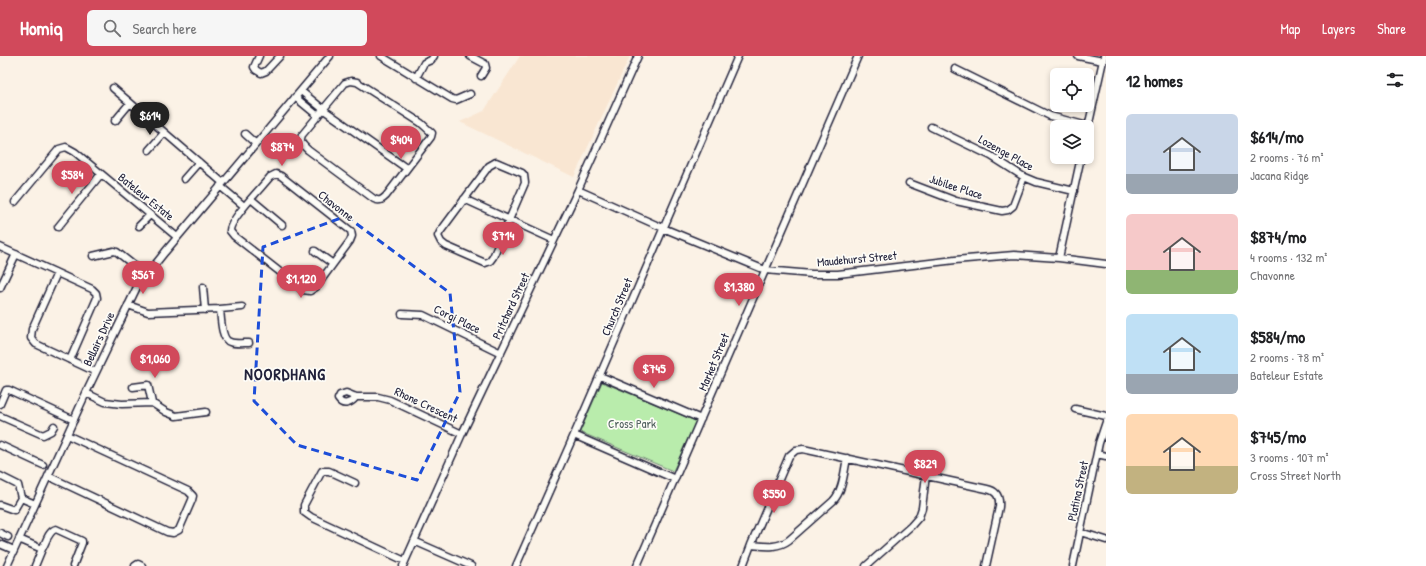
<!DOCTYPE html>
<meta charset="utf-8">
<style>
body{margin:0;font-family:"Patrick Hand",sans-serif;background:#f6f6f6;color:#202124;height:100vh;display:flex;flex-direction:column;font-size:15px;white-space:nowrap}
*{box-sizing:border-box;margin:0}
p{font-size:13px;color:#757577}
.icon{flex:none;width:22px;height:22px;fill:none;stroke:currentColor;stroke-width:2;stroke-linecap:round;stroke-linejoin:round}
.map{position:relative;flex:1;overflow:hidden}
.side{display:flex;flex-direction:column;background:#fff;width:320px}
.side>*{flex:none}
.tools{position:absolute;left:1050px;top:12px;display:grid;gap:8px}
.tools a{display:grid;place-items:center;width:44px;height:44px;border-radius:6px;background:#fff;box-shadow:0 2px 6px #0003;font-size:20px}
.price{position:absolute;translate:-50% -34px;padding:0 9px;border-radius:14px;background:#d1495b;color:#fff;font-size:13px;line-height:26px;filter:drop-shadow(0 1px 2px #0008)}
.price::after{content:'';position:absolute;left:50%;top:24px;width:12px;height:9px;margin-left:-6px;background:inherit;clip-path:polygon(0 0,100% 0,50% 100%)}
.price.current{background:#222;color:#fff}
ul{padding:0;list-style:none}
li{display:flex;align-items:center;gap:12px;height:100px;padding:0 20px}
li span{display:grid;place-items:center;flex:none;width:112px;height:80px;border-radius:6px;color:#555}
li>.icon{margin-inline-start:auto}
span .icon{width:48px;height:48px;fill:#fffc;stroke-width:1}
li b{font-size:17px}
h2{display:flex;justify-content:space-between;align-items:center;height:48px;padding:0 20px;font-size:17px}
header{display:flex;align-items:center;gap:24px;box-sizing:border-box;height:56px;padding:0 20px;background:#d1495b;color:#fff}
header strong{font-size:19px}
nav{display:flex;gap:22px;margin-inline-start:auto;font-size:14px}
.search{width:280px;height:36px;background:#f6f6f6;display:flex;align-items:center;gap:10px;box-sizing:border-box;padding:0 14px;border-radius:6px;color:#757577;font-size:15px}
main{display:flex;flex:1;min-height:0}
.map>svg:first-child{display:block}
.built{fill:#f9e6d2}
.green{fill:#b9ecac;stroke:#6e8774}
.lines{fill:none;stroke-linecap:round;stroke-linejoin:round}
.minor-casing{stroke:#22223b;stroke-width:9}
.minor{stroke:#fdfcf7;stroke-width:6}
.marked{fill:none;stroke:#1d4ed8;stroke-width:3;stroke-dasharray:8 5;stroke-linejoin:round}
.labels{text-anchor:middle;stroke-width:3.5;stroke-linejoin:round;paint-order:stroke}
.street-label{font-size:12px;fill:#22223b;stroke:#fdfcf7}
.park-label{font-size:12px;fill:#4f5f5d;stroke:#fdfcf7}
.district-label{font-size:16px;font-weight:bold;letter-spacing:1px;fill:#22223b;stroke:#fdfcf7}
</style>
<header>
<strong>Homiq</strong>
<div class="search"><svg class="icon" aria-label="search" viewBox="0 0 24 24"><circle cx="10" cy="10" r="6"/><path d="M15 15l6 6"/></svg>Search here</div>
<nav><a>Map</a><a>Layers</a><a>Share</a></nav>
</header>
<main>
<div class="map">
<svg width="1106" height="510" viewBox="0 0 1106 510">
<rect width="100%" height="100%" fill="#fbf2e6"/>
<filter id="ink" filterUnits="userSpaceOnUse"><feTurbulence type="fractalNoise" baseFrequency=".025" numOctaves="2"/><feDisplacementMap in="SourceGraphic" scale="8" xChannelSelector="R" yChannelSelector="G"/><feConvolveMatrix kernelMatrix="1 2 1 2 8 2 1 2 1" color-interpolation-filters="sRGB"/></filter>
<g filter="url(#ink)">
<path class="built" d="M520,0H630L574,121L460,66L484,55Z"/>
<path class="green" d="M602,326L696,365L673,415L580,376Z"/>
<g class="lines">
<defs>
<path id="minor" d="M259,0L254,11L256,14L261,17L266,15L280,0
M381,0L452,43L456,44L470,38
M470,0L485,8L486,12L481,20
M1078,0L1103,5
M955,13L1050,60L1088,70
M416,22L424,7L431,4L434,0
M351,25L357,26L421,67L432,77L431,81L386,140C383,143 380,146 374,143L308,94C303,89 299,86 302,79L345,27Z
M113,32L223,127
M301,35L324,54L406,112
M295,41L318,60
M115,65L130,47
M931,71L991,100L1024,121L1036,126L1074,135
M1087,76L1104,0
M245,78L256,88
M149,94L164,77
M496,106L522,117L524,119L525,127L493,201L490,205L485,207L446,190L441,186L438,180L440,176L489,110Z
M276,118L281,120L351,175L352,180L350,185L316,231L310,235L303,234L234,180L230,175C229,164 262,131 270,121Z
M184,123L199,106
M909,127L956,145L1002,155L1008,154L1013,150L1024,121
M220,130L244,150
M578,134L663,172L765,214L812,218H838L955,204L1014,199L1059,202L1106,208
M251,143L282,169
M464,143L554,184
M15,146L59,93L66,91L75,96L177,181
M139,170L150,159
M58,171L101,118
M0,191L92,233L96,237L97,242L70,304
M315,195L333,208
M93,200L114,195L117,196L146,219
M1059,202L1081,101
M57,217L32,273L31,282L36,288L96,316
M203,231L205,254
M0,232L16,198
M128,249L148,256L220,253L242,251
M220,253C221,261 221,284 230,286C235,288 243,287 249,287
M402,258L423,259L501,297
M600,320L701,363
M133,331L148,329L152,347
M86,337L105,346L122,348L152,347L166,356L176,360L206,356
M356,341C351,347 343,351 338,343L340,339L346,337L356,341H378L390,344L462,378
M0,348L6,334H9L74,364
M1075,353L1106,360
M0,360L43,379L51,375L54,370
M574,379L675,423
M0,389L43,409
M1097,398L1106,400
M0,420L18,429L21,442L35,448
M48,420L167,476L173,477L179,474L192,444L193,440L188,435L67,379
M355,427L329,415H322L304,449V456L311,461L405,505
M0,449L14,454L21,442
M1080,476L1106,484
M0,477L8,481
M19,483L42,493C46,487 48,475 56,473L82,485V487L73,510
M414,485L471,510
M0,488L14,494
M751,489C764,490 777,493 789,484L833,445C843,435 844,416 847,402
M7,510L86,337L137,231L165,196L330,0
M35,510L42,493
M135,510L138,508L142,510
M403,510L462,378L578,134L638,0
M516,510L574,379L738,0
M637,510L858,0
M743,510L751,489L789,400L796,394L803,393L987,433C997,435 1000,441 999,451L986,510
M866,510L911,470L919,461L922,452L926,419
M1073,510L1099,387L1106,366"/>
</defs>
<use href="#minor" class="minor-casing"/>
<use href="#minor" class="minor"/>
</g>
</g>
<path class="marked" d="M346,160L450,237L460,336L417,424L297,389L254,345L263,191Z"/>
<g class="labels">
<g class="street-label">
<text transform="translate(1006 97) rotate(29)" y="4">Lozenge Place</text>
<text transform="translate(956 131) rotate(18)" y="4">Jubilee Place</text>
<text transform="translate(146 141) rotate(39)" y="4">Bateleur Estate</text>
<text transform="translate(336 150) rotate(38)" y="4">Chavonne</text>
<text transform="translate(857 203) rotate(-5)" y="4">Maudehurst Street</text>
<text transform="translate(511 250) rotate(-65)" y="4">Pritchard Street</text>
<text transform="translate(617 251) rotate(-67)" y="4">Church Street</text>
<text transform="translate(457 263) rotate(26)" y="4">Corgi Place</text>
<text transform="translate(99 283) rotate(-65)" y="4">Bellairs Drive</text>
<text transform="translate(714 306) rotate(-67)" y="4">Market Street</text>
<text transform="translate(426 349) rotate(25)" y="4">Rhone Crescent</text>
<text transform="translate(1078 435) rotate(-78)" y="4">Platina Street</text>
</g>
<g class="park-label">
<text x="632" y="372">Cross Park</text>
</g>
<g class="district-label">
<text x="285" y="324">NOORDHANG</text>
</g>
</g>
</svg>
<div class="tools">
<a><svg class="icon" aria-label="locate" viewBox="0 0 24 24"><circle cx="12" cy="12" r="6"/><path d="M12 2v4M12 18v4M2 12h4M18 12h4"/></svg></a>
<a><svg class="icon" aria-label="layers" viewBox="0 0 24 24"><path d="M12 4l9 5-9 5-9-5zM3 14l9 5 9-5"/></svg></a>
</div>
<b class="price current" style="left:150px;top:80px">$614</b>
<b class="price" style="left:401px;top:104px">$404</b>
<b class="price" style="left:282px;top:111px">$874</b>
<b class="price" style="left:72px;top:139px">$584</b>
<b class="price" style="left:503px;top:200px">$714</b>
<b class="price" style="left:143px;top:239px">$567</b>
<b class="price" style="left:301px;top:243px">$1,120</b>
<b class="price" style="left:739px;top:251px">$1,380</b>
<b class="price" style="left:155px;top:323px">$1,060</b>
<b class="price" style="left:654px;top:333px">$745</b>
<b class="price" style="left:925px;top:428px">$829</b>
<b class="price" style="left:774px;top:458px">$550</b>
</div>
<section class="side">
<h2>12 homes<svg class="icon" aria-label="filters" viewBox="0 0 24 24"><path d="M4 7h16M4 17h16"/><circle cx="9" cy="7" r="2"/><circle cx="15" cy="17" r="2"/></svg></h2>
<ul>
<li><span style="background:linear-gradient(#c9d6e8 75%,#9aa5b1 0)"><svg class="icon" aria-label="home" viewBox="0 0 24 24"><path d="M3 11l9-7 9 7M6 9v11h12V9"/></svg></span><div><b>$614/mo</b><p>2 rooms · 76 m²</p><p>Jacana Ridge</p></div></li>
<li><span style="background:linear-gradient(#f6c9c9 70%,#8fb573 0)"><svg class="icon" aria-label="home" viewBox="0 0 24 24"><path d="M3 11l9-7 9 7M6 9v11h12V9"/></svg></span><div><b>$874/mo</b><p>4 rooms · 132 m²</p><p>Chavonne</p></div></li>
<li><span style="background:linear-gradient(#bfe0f5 75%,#9aa5b1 0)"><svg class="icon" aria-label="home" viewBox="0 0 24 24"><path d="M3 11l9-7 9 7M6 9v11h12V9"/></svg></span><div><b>$584/mo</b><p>2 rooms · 78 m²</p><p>Bateleur Estate</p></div></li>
<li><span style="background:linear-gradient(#ffd9b3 65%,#c2b280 0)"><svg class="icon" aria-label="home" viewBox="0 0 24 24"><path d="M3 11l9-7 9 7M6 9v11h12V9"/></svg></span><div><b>$745/mo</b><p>3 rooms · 107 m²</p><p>Cross Street North</p></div></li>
</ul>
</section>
</main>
